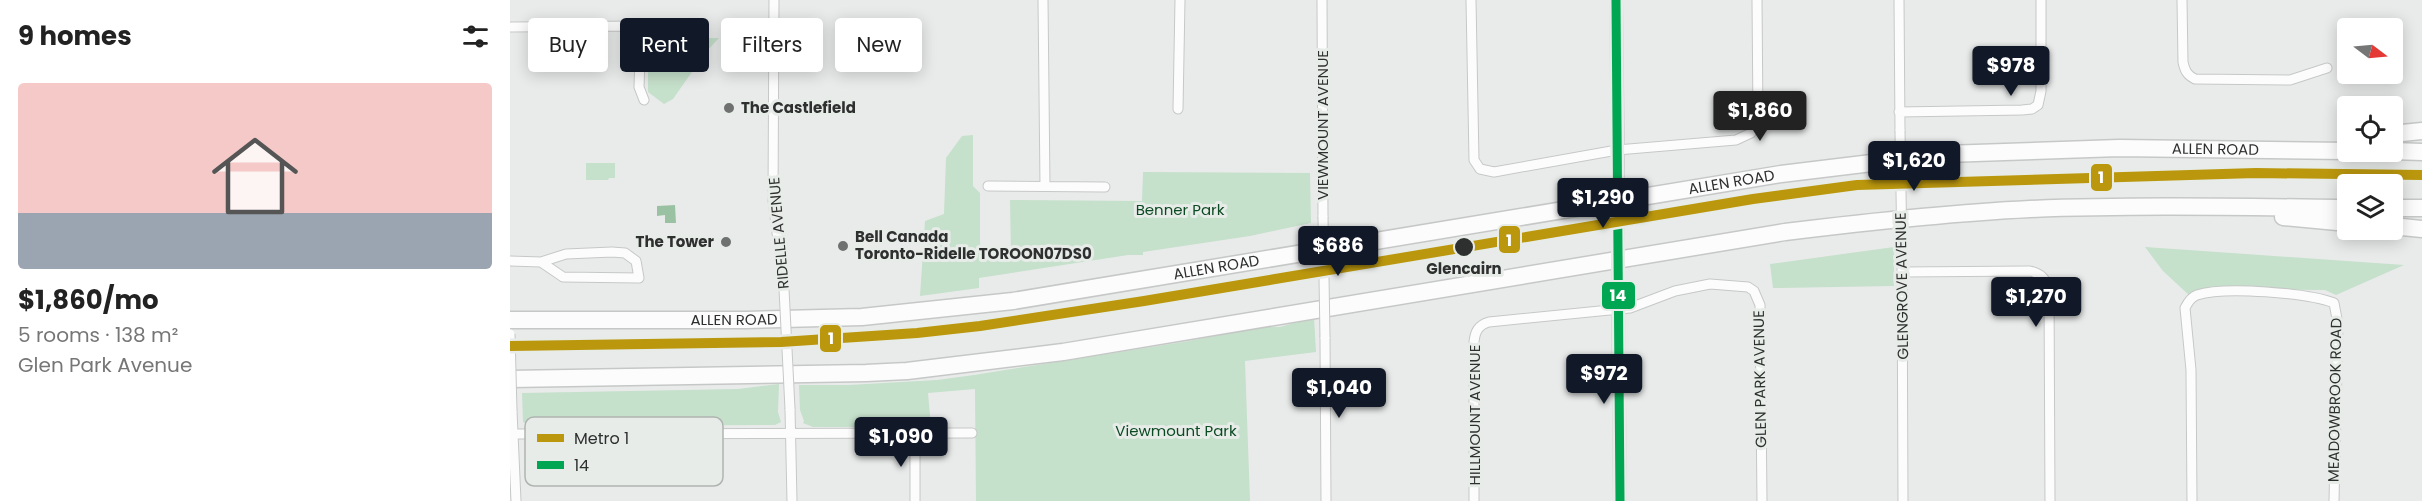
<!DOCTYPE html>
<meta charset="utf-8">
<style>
body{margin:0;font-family:Poppins,sans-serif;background:#f6f6f6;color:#222;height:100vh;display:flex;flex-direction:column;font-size:22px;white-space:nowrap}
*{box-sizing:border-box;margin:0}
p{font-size:20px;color:#767676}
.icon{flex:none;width:33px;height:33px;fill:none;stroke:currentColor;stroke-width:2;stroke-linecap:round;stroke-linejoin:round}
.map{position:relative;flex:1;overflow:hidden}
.drawer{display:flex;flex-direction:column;background:#fff;width:510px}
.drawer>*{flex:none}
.top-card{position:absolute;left:18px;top:18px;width:570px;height:54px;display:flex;gap:12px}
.needle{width:39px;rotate:106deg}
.tools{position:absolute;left:1827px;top:18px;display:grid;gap:12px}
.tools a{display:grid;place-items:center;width:66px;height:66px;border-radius:6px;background:#fff;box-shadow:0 3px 15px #0003;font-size:30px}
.price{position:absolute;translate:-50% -51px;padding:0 14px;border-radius:6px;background:#111827;color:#fff;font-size:20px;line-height:39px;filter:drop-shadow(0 2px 3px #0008)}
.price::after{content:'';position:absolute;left:50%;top:36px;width:18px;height:14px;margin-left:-9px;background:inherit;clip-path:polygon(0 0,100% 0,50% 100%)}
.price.current{background:#222;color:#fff}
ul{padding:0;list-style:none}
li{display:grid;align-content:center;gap:12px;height:318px;padding:0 18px}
li span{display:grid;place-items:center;height:186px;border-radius:6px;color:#555}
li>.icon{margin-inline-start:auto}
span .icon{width:108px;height:108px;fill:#fffc;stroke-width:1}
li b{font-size:26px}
h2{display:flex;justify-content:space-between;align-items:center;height:72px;padding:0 18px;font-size:26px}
.chip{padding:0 21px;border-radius:6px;background:#fff;box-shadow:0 3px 15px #0003;font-size:21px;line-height:54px}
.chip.current{background:#111827;color:#fff}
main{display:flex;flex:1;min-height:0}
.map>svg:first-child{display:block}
.green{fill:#c5e0cb}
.water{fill:#9bc1a3}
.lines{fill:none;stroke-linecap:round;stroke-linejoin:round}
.minor-casing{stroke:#c6c8c7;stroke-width:11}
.tertiary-casing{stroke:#c6c8c7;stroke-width:14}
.motorway-casing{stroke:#c6c8c7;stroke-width:19}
.minor{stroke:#fcfcfc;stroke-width:9}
.tertiary{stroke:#fcfcfc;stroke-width:12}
.motorway{stroke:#fcfcfc;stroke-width:16}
.minor-bridge-casing{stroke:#c6c8c7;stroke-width:11;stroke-linecap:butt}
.tertiary-bridge-casing{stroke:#c6c8c7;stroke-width:14;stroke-linecap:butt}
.minor-bridge{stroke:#fcfcfc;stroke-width:9}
.tertiary-bridge{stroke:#fcfcfc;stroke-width:12}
.bus-1-casing{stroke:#e8ece9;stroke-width:14}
.bus-1{stroke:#00a651;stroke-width:9}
.metro-1-casing{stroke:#e8ece9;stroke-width:15}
.metro-1{stroke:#bb970e;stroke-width:10}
.poi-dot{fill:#6f7170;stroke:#e8ece9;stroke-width:2}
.stop-dot{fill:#2e302f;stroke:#e8ece9;stroke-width:2}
.labels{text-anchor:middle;stroke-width:6;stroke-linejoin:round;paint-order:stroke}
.poi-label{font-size:15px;font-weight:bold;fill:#2e302f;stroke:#e8ece9;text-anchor:start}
.street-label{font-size:15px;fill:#2e302f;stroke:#e8ece9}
.park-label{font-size:15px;fill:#0b4a22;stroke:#e8ece9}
.stop-label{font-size:15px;font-weight:bold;fill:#2e302f;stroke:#e8ece9}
.key{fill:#e8ece9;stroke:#b0b4b1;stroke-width:1.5}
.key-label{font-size:16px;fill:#2e302f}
.line-badge{stroke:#e8ece9;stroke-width:2}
.badge-label{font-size:16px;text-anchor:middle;font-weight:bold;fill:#fff}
</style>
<main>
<section class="drawer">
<h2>9 homes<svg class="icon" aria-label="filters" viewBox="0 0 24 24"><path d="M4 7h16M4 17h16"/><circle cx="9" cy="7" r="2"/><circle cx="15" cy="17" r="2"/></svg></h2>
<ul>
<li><span style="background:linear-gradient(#f6c9c9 70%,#9aa5b1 0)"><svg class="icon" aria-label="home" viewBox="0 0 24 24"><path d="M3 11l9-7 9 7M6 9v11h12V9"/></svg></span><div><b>$1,860/mo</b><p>5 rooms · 138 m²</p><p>Glen Park Avenue</p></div></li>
</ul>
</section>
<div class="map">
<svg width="1912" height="501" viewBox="0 0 1912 501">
<rect width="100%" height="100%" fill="#e9ebea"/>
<path class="green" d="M138,38H209L196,52L163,99L154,104L138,92Z
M463,135V186L470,193V254H501L500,200L632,201L633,172L800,173L801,223L740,236L633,252V255H618L469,278V288L410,296L415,221L434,214L436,158L452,136Z
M76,163H105V178H99L98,180H76Z
M1384,247V286L1263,288L1260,264Z
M1635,247L1894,265L1826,295L1815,290L1691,289L1680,296L1653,271Z
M804,317L806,352L735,361L740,501H466L465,389L418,393L421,427H303L293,423L294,421L290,410L289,385H339L427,380L464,375L673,342L753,327H770Z
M269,384L268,412L271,422L265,425L21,426L13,422L12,393L228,389Z"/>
<path class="water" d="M165,205L166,223H155V215L147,216V206Z"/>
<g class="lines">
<defs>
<path id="minor" d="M264,0L263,200L274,289
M533,0L535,186
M812,0L813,217
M961,0L964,160L970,169L984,172L1107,150L1226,140L1241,133L1248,118L1247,0
M1389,0L1390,131
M1672,0L1673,62C1675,71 1677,75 1685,79L1780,80L1817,68
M0,27L131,26L129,87L134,100
M668,109L670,0
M1389,112L1512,110L1522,109L1528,105L1531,91V0
M478,186L595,187
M1392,253L1393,501
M0,261L31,262L56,254L102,252L115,253L126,261L129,278L53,277L31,262
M1393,272L1520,271C1532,274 1536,279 1539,290L1540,501
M815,337L816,501
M280,409L282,501
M2,411L6,501
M4,434L462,433
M405,434V501
M964,501V342C965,332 968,325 979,322L1120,308L1165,291L1200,284L1238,287L1244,291L1250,305L1252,501
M1682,501L1681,370L1675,308C1678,302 1681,297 1687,295C1715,286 1797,293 1824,303L1828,324L1824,501"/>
<path id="tertiary" d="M1106,0L1108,166
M1108,292L1110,501"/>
<g id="motorway">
<path d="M1882,134L1912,131"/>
<path d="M1882,151L1912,152"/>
<path d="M1882,208H1912"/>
<path d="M1773,217L1838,223"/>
<path d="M1882,226L1912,229"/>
<path id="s1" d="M0,320H237L352,317L503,301L1271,174L1436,154L1609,148L1838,151"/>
<path d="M0,379L356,373L397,371L553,352L1275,232C1357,222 1438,213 1520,209C1625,205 1732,207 1838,208"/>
</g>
</defs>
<use href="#minor" class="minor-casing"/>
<use href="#tertiary" class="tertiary-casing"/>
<use href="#motorway" class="motorway-casing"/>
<use href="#minor" class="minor"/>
<use href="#tertiary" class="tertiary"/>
<use href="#motorway" class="motorway"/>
<defs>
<path id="minor-bridge" d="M1390,131L1392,253
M813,217L815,337
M274,289L280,409
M0,334L2,411"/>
<path id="tertiary-bridge" d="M1108,166V292"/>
</defs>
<use href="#minor-bridge" class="minor-bridge-casing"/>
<use href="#tertiary-bridge" class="tertiary-bridge-casing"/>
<use href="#minor-bridge" class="minor-bridge"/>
<use href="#tertiary-bridge" class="tertiary-bridge"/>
<defs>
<path id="bus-1" d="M1106,0L1110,501"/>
</defs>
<use href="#bus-1" class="bus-1-casing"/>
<use href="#bus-1" class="bus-1"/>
<defs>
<path id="metro-1" d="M0,346L271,342L407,333L470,326L634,301L1243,199L1347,185L1746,173L1912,175"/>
</defs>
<use href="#metro-1" class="metro-1-casing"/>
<use href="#metro-1" class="metro-1"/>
</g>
<g class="poi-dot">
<circle cx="219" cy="108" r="6"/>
<circle cx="216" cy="242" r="6"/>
<circle cx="333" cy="246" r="6"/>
</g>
<circle class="stop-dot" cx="954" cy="247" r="10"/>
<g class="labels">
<g class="poi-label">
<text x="231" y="113">The Castlefield</text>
<text x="345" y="242">Bell Canada<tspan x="345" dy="17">Toronto-Ridelle TOROON07DS0</tspan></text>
<text x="204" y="247" text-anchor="end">The Tower</text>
</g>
<g class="street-label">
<text transform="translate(813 125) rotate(-90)" y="5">VIEWMOUNT AVENUE</text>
<text dy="5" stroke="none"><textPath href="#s1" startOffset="1718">ALLEN ROAD</textPath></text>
<text dy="5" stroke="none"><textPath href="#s1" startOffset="1232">ALLEN ROAD</textPath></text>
<text transform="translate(269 233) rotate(-95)" y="5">RIDELLE AVENUE</text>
<text dy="5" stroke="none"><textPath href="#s1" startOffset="710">ALLEN ROAD</textPath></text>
<text transform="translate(1392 286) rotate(-91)" y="5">GLENGROVE AVENUE</text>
<text dy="5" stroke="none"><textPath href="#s1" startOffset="224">ALLEN ROAD</textPath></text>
<text transform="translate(1250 379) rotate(-91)" y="5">GLEN PARK AVENUE</text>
<text transform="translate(1825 400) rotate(-89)" y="5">MEADOWBROOK ROAD</text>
<text transform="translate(965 415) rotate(-90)" y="5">HILLMOUNT AVENUE</text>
</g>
<g class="park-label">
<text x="670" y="215">Benner Park</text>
<text x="666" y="436">Viewmount Park</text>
</g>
<g class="stop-label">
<text x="954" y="274">Glencairn</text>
</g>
</g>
<rect x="15" y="417" width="198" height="69" rx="9" class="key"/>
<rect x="27" y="434" width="27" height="8" fill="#bb970e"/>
<rect x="27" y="461" width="27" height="8" fill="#00a651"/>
<g class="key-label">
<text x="64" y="444">Metro 1</text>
<text x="64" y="471">14</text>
</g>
<g class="line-badge">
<rect x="1580" y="163" width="23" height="29" rx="6" fill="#bb970e"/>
<rect x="988" y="225" width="23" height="29" rx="6" fill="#bb970e"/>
<rect x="1091" y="281" width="35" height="29" rx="6" fill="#00a651"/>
<rect x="309" y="324" width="23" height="29" rx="6" fill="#bb970e"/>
</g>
<g class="badge-label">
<text x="1591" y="183">1</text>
<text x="999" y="246">1</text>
<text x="1108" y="301">14</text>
<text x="321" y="344">1</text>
</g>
</svg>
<div class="tools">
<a><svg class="needle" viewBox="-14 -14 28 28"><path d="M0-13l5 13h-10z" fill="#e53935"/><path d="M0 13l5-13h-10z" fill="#767676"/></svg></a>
<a><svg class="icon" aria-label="locate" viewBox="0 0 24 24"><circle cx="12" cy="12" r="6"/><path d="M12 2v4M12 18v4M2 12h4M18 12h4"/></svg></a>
<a><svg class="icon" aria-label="layers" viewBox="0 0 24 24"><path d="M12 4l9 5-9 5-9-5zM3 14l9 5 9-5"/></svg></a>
</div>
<b class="price" style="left:1501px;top:97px">$978</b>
<b class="price current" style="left:1250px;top:142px">$1,860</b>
<b class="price" style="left:1404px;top:192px">$1,620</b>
<b class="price" style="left:1093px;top:229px">$1,290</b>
<b class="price" style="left:828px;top:277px">$686</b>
<b class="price" style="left:1526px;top:328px">$1,270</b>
<b class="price" style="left:1094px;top:405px">$972</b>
<b class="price" style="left:829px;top:419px">$1,040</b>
<b class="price" style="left:391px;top:468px">$1,090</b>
<div class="top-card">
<a class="chip">Buy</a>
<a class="chip current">Rent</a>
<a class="chip">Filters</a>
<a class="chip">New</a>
</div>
</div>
</main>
